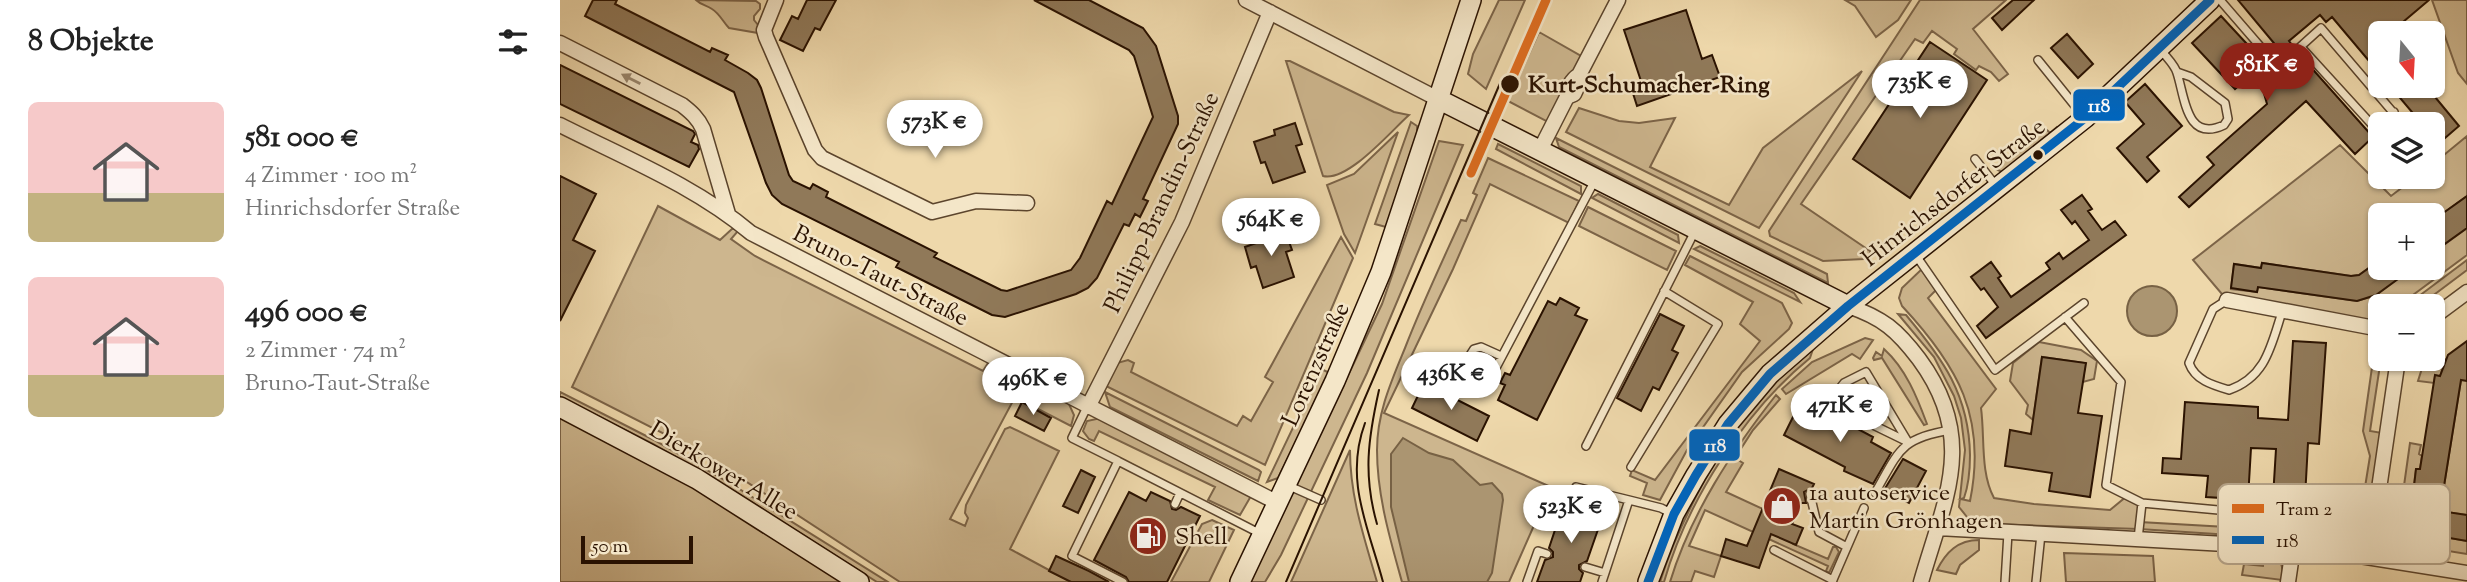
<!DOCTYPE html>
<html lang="de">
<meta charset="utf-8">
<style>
body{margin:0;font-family:"Sorts Mill Goudy",serif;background:#f2f2f2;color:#222;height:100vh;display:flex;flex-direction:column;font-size:26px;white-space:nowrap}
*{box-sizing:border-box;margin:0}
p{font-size:23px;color:#767676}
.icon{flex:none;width:38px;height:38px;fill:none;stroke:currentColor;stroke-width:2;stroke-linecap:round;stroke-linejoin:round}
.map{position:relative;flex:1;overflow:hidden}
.drawer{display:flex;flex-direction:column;background:#fff;width:560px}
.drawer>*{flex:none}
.needle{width:46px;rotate:162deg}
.controls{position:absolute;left:1808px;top:21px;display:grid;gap:14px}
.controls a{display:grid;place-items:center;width:77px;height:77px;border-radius:10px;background:#fff;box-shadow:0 2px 5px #0004;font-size:35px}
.scale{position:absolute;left:21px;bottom:18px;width:112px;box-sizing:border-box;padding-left:7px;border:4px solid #2a1201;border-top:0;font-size:19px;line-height:24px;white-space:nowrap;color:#2a1201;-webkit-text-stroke:5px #f4e6c8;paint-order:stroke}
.price{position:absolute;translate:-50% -60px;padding:0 16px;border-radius:24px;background:#fff;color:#222;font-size:23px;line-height:46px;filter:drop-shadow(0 2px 4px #0008)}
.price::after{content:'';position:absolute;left:50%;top:42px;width:21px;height:16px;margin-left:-10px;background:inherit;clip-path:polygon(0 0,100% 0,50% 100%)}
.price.current{background:#8f2418;color:#fff}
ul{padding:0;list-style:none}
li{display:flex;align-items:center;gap:21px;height:175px;padding:0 28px}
li span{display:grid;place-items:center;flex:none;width:196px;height:140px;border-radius:10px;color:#555}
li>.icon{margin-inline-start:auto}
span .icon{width:84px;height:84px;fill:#fffc;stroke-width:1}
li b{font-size:30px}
h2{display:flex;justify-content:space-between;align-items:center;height:84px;padding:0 28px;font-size:30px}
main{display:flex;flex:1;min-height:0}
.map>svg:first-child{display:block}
.green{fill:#cdb68e;stroke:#7c6448;stroke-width:2}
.water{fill:#ab9571;stroke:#776144;stroke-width:2}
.building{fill:#907959;stroke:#2a1201;stroke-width:2}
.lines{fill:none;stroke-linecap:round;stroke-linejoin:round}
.lane-casing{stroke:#5b442c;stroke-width:10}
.street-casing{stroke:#5b442c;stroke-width:17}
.secondary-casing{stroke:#2a1201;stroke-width:22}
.lane{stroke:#f4e6c8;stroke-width:7}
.street{stroke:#f4e6c8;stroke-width:14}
.secondary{stroke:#f4e6c8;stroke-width:19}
.tram{stroke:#2a1201;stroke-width:2}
.bus-1-casing{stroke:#f4e6c8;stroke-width:14}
.bus-1{stroke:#0065bd;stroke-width:9}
.tram-1-casing{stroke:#f4e6c8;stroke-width:14}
.tram-1{stroke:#df6d1f;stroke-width:9}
.oneway{fill:#99876e}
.stop-dot{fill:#2a1201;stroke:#f4e6c8;stroke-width:2.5}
.labels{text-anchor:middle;stroke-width:5;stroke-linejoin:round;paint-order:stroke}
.stop-label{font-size:24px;font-weight:bold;fill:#2a1201;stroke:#f4e6c8;text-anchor:start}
.street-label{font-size:24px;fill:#2a1201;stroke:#f4e6c8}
.poi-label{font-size:24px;fill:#2a1201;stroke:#f4e6c8;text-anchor:start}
.key{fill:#f4e6c8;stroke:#b7a68c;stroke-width:2}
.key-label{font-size:19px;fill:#2a1201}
.line-badge{stroke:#f4e6c8;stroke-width:2.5}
.badge-label{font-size:19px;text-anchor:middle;font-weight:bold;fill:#fff}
</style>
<main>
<section class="drawer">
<h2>8 Objekte<svg class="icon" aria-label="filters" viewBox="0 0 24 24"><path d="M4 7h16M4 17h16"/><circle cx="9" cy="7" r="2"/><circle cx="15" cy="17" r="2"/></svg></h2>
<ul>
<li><span style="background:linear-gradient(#f6c9c9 65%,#c2b280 0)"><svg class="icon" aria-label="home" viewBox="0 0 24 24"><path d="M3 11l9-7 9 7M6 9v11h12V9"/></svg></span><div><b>581 000 €</b><p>4 Zimmer · 100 m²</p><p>Hinrichsdorfer Straße</p></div></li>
<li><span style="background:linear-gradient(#f6c9c9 70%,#c2b280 0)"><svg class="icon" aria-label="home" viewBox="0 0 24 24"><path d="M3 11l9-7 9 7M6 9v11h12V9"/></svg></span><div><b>496 000 €</b><p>2 Zimmer · 74 m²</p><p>Bruno-Taut-Straße</p></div></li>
</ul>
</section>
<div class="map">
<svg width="1907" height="582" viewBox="0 0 1907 582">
<rect width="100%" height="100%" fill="#eed8ab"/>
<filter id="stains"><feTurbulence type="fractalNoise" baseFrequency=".00286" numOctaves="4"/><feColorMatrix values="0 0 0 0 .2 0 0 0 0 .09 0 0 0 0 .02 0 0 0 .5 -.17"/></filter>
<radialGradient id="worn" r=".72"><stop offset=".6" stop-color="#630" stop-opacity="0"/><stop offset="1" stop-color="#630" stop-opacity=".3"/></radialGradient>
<path class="green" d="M136,0L196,1L200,4V9L194,16V20L198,25V33L169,28C163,22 160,14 152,9C146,5 141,5 136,0Z
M939,0H965L926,89L908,74L913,54Z
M1285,0H1351L1338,20L1316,37L1295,6Z
M1360,0H1446L1413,29L1448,74L1439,81L1431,72L1419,66L1416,70L1394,54L1397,49L1372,31L1363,43L1355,39L1241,204L1310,251V254L1304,259L1263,261L1210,236L1209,231Z
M1872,0H1907V84L1898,73Z
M979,32L1021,56L988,122L948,101Z
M726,61H730L834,112L849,115C831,131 788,182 763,176Z
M1302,71L1199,228L1006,132L1019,108L1059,121L1079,123L1115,118L1090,167L1169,205L1203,148Z
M851,122L857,126V133L826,227L815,224Z
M1497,127L1501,130L1444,173L1434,168L1485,128L1490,133Z
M838,132L795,253L784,234L767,185L794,174Z
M1907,136V196L1873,221L1872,215H1820V260L1799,275L1791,276L1702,263L1701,268L1674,264L1671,289L1697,292L1698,287L1797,301L1813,296L1853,268H1872L1873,253L1907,228V255L1838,306H1820V326L1667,300L1633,260L1780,145L1831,196L1856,177H1872L1873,164Z
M996,138L1267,274L1268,283L999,147Z
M879,141L903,145L807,373L721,555L705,582H690L822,304Z
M938,144L1021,186V194L936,149Z
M928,158L1019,201L1009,223L930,184L893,269L824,413L991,487L949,582H842C830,539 817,495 817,450C817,413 831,382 845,348C862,304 882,262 901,220L906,221L917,195L913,193Z
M1038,194L1118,235L1119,243L1032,198Z
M98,206L160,240L173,228L178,231L171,239L195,256L423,371L428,363L450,373L446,383L482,401L487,392L508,402L514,415L511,426L455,397L390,519L405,526L408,518L405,513L406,505L445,429L450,427L499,451L450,549L511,582H340L144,454L12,387Z
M1028,207L1116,251L1107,270L1019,226Z
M781,237L793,258L705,465L546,386L557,363L568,360L574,363L571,372L677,426L683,416L691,421L713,382L705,377Z
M1140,246L1234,293L1240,302L1134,249Z
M1130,256L1222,303L1232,323L1229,329L1182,372L1127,450L1100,500L1083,495L1087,483L1070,476L1072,470L1095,480L1200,341L1180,324L1193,302L1125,265Z
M1907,260V270L1859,306H1848L1847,305Z
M1364,267L1378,288L1368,298L1436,389L1421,408C1425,437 1420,472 1434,498L1474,504L1550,510L1567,496L1582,503L1580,522L1702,529L1797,537L1810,456L1803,431L1814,353H1820V359H1827L1826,366L1820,365L1810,431L1828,434L1809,557L1756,543L1702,537L1579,529L1426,524L1407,517L1399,507L1405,450L1401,418L1394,396L1374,357L1338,314L1346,315C1383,359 1409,395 1410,455C1410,469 1409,484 1404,498L1401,499L1410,501C1427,417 1398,366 1342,306L1339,298L1342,288Z
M1305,338L1313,340L1300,359L1292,354L1226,394L1222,389L1252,362Z
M1479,342L1521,350L1537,361L1534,379L1523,382L1525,363L1482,357L1473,420L1466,414L1468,405L1450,381L1453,363Z
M1253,349L1250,358C1185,411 1127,501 1104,582H1100C1118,524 1163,438 1205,393C1219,377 1237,364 1253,349Z
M1324,349C1346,369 1357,397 1367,424L1364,425L1322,358L1314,360L1313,358L1316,352L1322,356Z
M1873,350L1886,360L1880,376H1875L1874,383L1858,381L1865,359H1872Z
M761,369L770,373L718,478L707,482Z
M1907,376V515L1880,511L1901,380Z
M0,392L94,440L173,485L328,582H317L171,489L93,444L0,397Z
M545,392L699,470L701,472L698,481L550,407Z
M1216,395L1220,399L1193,430L1175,458L1183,463L1166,492L1203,509L1233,544L1268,559L1273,547H1276L1279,552L1269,573L1266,571L1268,566L1145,510L1129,546L1161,556L1154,577L1135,571L1131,582H1110C1131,513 1172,451 1216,395Z
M0,415L147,492L287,582H0Z
M541,418L691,496L680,515L648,500L655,487L539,431L534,441L529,439L523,431L527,421Z
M1850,443L1861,445L1859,454L1862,456L1860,469H1856L1854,485L1859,486L1857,499L1860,500L1857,516L1840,514Z
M790,450C790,497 804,537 817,582H731Z
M652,520L674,530L649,582H611L642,524Z
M1843,520L1856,522L1855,532L1907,541V554L1857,546L1858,540L1841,535Z
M1419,540V550L1400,565L1396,574L1377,570C1386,552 1398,540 1419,540Z
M1504,553L1593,556L1595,582H1506Z
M1704,553C1721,557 1724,564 1722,580L1682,575L1684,564L1703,566Z"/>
<path class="water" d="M1567 311a25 25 0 1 1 50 0a25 25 0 1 1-50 0Z
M843,438L869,453L893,460L920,485L932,483L942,494L943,500L932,573L927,582H849L831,507V454Z"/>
<path class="building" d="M33,0H57L55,4L150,52L152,48L168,55L165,60L188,73L197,80L201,88L229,175L233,181L250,189L253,184L268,192L266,197L377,253L374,257L441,290L447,291L511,270L520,258L547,201L552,204L593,117L574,56L569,50L474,0H529L583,28L596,46L618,116V124L583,199L588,201L580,217L575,214L569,226L564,224L537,278L528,288L516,294L445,317L432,315L336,267L339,262L222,204L212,195L206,183L174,92L25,16Z
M247,0H276L260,30L255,28L243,51L220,40L232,16L238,19Z
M1453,0H1474L1442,30L1432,18Z
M1678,0H1869L1830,33H1820V74L1772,17L1766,22L1760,15L1729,41L1733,46L1723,54Z
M1126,10L1142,59L1152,55L1160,77L1077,106L1070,84L1081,81L1064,30Z
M1661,16L1725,85L1739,73L1731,64L1740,55L1813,137L1795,154L1746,101L1629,207L1619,197L1654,165L1647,157L1707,104L1703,90L1690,76L1675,89L1632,43Z
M1507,34L1533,64L1518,78L1491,48Z
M1370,42L1427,80L1350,198L1293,159Z
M0,65L133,131L135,134L131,142L138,145L139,149L129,167L0,104Z
M1585,84L1622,126L1587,157L1599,171L1587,182L1557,148L1584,124L1565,102Z
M1830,86H1866L1899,126L1878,144L1872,137V124H1862Z
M735,123L742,144L736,146L745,172L713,183L705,162L701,163L694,142L715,135L714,130Z
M0,176L36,194L13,240L35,251L0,321Z
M1522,195L1532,209L1528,211L1542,230L1555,221L1566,235L1426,338L1417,326L1438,307L1424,288L1421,290L1411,277L1431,262L1441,276L1438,278L1451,297L1490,269L1486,263L1499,253L1503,259L1529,240L1515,221L1512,224L1501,210Z
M1907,196V228L1872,253V221Z
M724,228L732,250L726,252L734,277L703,288L696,266L691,268L685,247L705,240L703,235Z
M1820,260V268H1853L1816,295L1797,301L1698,287L1697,292L1671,288L1674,264L1701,268L1702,263L1791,276L1799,275Z
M1000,298L1019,308L1015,315L1027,320L977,420L938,400L945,385L940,383L945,373L950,375L988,301L996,305Z
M1100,314L1124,326L1112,350L1118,353L1099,390L1093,387L1081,411L1057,398Z
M1733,341L1766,343L1759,444L1748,443L1744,516L1712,514L1716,449L1691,448L1688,499H1681L1680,506L1660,504L1661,498L1646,497L1648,476L1602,473L1603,458L1621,459L1625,402L1698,407V418L1728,420Z
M1907,341V381L1901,380L1880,511L1907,515V541L1855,532L1860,500H1857L1859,486H1854L1856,469H1860L1875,375L1880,376L1888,355Z
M1482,357L1526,363L1518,413L1542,416L1530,497L1489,491L1492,473L1445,466L1450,430L1471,434Z
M864,383L929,416L917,441L852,408Z
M462,402L491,418L484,431L455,416Z
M1236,411L1252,420L1264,416L1266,412L1313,437L1311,442L1331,453L1313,484L1284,471L1285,467L1224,435Z
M1343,459L1366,471L1349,503L1324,490Z
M1219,469L1254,484L1252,488L1244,492L1246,503H1241L1232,524L1243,528L1236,545L1211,534L1199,568L1161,556L1166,539L1187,546Z
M521,470L535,477L518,513L503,506Z
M569,492L586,501L591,492L610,501L612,509L616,510L621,507L640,516L607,582H569L566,577L534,560Z
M1004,503L1008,508L1016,504L1019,505L1020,511L1024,513L1031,509L1034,510L1036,516L1042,518L1027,561L1019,565V569L1023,573L1020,582H977L985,560L993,557V552L989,548Z
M496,556L529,571L549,582H511L489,571Z"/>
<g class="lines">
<defs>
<path id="lane" d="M1660,0L1718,67L1761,28L1843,124
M1741,47L1815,128L1820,138
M1601,50C1606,57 1615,65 1617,73C1625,97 1626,143 1664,125L1668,119L1665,103L1631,77L1617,72
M1478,60L1524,117
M1815,128L1834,112
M1415,159L1437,187
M1355,254L1435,370L1524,303
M1667,300L1653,309L1629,363C1635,380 1652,385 1669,390C1706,377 1711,346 1722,312
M1505,317L1561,382L1546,485L1582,503
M941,356L921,347L914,349L907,360L908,367L930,379L1035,180
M1306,372L1348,442L1268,403L1284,383Z
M527,407L512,438L558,461
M1026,446L1135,231
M1071,467L1158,324L1104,291
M727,485L761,500
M1315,493C1339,451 1340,438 1391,430
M1250,494L1259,532L1287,547
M1010,502L1016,487L1069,500
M615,504L620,493
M1025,507L1030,491
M1040,512L1046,495
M1578,539L1582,503L1702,514L1701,545
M1214,550L1273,580
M1025,567L1045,573
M563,582L512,556L558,461L701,534
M967,582L978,551L987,554
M1042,582L1069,500L1101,508L1113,514
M1272,582L1304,508
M1445,582L1448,533
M1476,582L1481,534"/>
<path id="street" d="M216,0L204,30L206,37L255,150L262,158L372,212L416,201L467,203
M686,0L878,99
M0,43L122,105C131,112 138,118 143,129L168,214
M1019,75L1058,0
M0,125C65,158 135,186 191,233L718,503
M979,152L1007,97C1007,89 1011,80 1019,75L1020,81L1014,94L1007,97
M1667,300L1820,329
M1288,306C1323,318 1337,330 1359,359C1418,439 1385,498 1361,582
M1872,318L1907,292
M528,407L622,222L710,12
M1378,528L1756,549L1907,573
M1809,557L1838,359
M1728,582L1733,548"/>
<path id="secondary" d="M878,99L1288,306
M0,407L137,479L299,582
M680,582L775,381L821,272L911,0
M1088,582L1114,514L1136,475L1168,424L1210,374L1288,306L1525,118L1650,0"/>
</defs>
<use href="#lane" class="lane-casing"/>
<use href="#street" class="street-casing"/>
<use href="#secondary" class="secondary-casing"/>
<use href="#lane" class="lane"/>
<use href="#street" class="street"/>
<use href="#secondary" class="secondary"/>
<path class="tram" d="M805,423C784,480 808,526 823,582
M817,524C803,475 808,439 819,390
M726,582L941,81"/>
<defs>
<path id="bus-1" d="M1088,582L1114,514L1136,475L1168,424L1210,374L1288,306L1525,118L1650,0"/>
</defs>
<use href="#bus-1" class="bus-1-casing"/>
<use href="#bus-1" class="bus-1"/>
<defs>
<path id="tram-1" d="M911,173L986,0"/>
</defs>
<use href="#tram-1" class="tram-1-casing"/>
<use href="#tram-1" class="tram-1"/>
</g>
<defs><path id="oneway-solid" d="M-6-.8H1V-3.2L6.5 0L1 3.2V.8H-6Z" transform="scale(1.75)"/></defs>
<use class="oneway" href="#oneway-solid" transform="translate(71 79) rotate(-153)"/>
<defs>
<symbol id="shop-disc" viewBox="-11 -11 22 22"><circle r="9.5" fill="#8f2418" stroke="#f4e6c8"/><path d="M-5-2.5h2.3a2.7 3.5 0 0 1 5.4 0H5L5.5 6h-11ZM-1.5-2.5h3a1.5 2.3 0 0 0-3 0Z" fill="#fff"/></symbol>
<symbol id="fuel-disc" viewBox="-11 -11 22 22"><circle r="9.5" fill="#8f2418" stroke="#f4e6c8"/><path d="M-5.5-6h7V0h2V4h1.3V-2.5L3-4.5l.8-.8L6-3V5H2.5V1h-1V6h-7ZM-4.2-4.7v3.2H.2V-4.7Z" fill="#fff"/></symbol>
</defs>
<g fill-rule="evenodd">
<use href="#shop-disc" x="1200" y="484" width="44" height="44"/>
<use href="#fuel-disc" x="566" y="514" width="44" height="44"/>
</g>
<g class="stop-dot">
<circle cx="950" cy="84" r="10"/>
<circle cx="1478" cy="155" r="6"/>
</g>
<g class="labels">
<g class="stop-label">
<text x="968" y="92">Kurt-Schumacher-Ring</text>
</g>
<g class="street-label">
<text transform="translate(1393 192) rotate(-38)" y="8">Hinrichsdorfer Straße</text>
<text transform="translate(601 202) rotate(-65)" y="8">Philipp-Brandin-Straße</text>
<text transform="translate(321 275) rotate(27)" y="8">Bruno-Taut-Straße</text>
<text transform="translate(755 364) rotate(-66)" y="8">Lorenzstraße</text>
<text transform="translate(164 470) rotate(31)" y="8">Dierkower Allee</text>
</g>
<g class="poi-label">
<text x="1249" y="500">1a autoservice<tspan x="1249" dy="28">Martin Grönhagen</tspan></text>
<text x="615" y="544">Shell</text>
</g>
</g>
<rect x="1658" y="484" width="232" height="80" rx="10" class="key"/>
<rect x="1672" y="504" width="32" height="9" fill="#df6d1f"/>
<rect x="1672" y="536" width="32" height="8" fill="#0065bd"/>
<g class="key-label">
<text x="1716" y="515">Tram 2</text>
<text x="1716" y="547">118</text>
</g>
<g class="line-badge">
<rect x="1512" y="88" width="54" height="34" rx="7" fill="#0065bd"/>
<rect x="1128" y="428" width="53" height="34" rx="7" fill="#0065bd"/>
</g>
<g class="badge-label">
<text x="1539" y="112">118</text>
<text x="1155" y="452">118</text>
</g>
<rect width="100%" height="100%" filter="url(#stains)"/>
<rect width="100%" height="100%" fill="url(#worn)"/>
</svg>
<div class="controls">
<a><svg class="needle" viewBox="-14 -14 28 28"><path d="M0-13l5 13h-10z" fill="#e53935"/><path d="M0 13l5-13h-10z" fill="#767676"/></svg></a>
<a><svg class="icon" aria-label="layers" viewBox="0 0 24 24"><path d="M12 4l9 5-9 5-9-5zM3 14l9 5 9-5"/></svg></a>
<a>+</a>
<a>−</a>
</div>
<div class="scale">50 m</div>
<b class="price current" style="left:1707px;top:103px">581K €</b>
<b class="price" style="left:1360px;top:120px">735K €</b>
<b class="price" style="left:375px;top:160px">573K €</b>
<b class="price" style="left:711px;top:258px">564K €</b>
<b class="price" style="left:891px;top:412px">436K €</b>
<b class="price" style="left:473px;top:417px">496K €</b>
<b class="price" style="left:1280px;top:444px">471K €</b>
<b class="price" style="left:1011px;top:545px">523K €</b>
</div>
</main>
